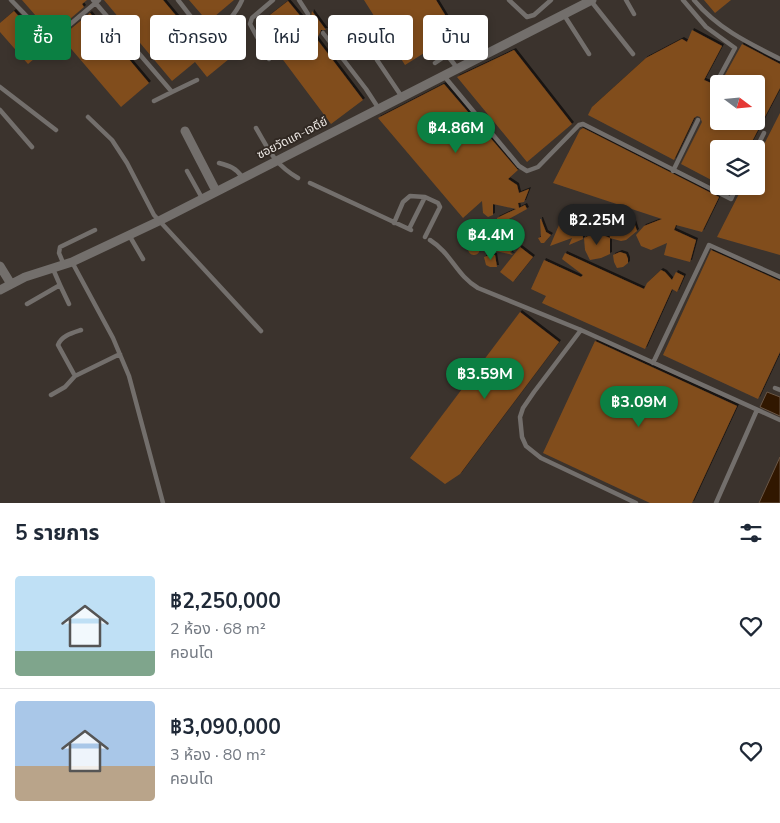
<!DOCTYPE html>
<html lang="th">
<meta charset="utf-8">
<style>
body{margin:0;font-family:"Nunito Sans","Noto Sans Thai",sans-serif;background:#f2f2f3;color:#1f2937;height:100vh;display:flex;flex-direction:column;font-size:19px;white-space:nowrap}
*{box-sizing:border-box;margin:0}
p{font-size:16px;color:#747a83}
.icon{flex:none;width:28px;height:28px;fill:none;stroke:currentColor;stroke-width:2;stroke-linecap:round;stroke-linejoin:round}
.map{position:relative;height:503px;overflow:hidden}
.drawer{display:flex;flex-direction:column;background:#fff;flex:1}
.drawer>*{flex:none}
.top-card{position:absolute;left:15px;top:15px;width:500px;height:45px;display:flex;gap:10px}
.needle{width:32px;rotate:106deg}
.controls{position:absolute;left:710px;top:75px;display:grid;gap:10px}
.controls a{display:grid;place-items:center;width:55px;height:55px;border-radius:5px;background:#fff;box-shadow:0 2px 8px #0003;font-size:25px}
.price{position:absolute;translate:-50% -42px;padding:0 11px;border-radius:18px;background:#0b8043;color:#fff;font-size:16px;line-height:32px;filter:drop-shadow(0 1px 2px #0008)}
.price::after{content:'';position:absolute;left:50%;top:30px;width:15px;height:11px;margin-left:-8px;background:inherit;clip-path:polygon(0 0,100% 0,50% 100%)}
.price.on{background:#222;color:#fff}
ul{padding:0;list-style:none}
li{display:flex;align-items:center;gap:15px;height:125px;padding:0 15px}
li+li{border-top:1px solid #e0e1e3}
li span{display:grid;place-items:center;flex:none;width:140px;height:100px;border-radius:5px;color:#555}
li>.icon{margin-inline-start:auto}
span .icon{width:60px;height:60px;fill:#fffc;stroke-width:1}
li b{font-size:21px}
h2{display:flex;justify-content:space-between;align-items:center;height:60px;padding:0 15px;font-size:21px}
.chip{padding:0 18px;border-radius:5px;background:#fff;box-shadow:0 2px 8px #0003;font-size:18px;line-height:45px}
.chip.on{background:#0b8043;color:#fff}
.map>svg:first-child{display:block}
.water{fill:#311700;stroke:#6a5645}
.building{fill:#814d1e;filter:url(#shadow)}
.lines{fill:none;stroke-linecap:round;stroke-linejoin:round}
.lane{stroke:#736f6c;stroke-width:4.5}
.street{stroke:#736f6c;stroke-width:9}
.labels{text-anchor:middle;stroke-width:4;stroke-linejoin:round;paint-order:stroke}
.street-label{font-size:12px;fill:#eee9e5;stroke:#312923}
</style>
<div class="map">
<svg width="780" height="503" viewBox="0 0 780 503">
<defs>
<filter id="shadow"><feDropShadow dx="2" dy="-2" stdDeviation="0" flood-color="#0009"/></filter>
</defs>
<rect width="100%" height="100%" fill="#3b332d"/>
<path class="water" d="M767,392L780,397V416L760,407Z
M780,457V503H759Z"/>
<path class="building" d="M22,0H87L82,4L84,7L56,31L54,29L50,32Z
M104,0H163L208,54L224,40L235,54L207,77L195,62L172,81Z
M189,0H234L208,22Z
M364,0H436L456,33L405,65Z
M704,0H731L715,13Z
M288,1L302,18L305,16L308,18L311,17L312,11L326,30H321L319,35L316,38L363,100L331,124L257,25Z
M14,11L47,48L28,64L0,32V23Z
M90,13L149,83L121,107L61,37Z
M692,30L722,46L704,80L711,83L710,88L713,91H716L719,87V121H756V84H720L742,44L780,64V88L748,149H719V184L681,164L702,122L700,117L697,116L694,118L674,160L588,115L592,107L646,58L682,39L687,42Z
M514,50L572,124L527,162L457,77Z
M444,84L518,170L508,179L517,185L519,193L529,189L524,202L518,203L519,208L525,205L527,209L507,220L516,225L502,226L497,225V218L516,209L493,204V215L488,217L483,213L482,201L463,218L378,118Z
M780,113V255L717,237L743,186H756V160Z
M583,128L719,197L702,232L676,225L674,230L696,240L690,262L664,255L667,243L651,250L641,246L636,235L644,226L662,219L553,183L580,130Z
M626,212L634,222L637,231L626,240L621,241L610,238L609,226L611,221L615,217Z
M540,219H541L546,232L551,235L544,243H541L538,238L541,237Z
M568,219L578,221L582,226L583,239L569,245L572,238L550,246L559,225Z
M481 235a6 6 0 1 1 12 0a6 6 0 1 1-12 0Z
M595,233L600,234L610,238V254L601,258L590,260L585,250L584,238Z
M508,239L512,251L510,252L513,255L496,251L497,249V242Z
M468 249a6 6 0 1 1 12 0a6 6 0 1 1-12 0Z
M520,247L533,257L513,282L500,272Z
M711,250L780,281V352L758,399L663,355Z
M620,252L626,254L628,259V263L623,267L617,268L614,262L613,255Z
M565,253L644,289L647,283L661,270L665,272L672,280L676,272L684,276L677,292L672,289L645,349L542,303L546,296L531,289L544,260L581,277L583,275L562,259Z
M490,255H495L497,267H490L486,265L484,257Z
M520,312L559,342L460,474L445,484L410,458Z
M595,341L737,406L692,503H650L543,453Z"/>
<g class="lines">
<path class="lane" d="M11,0L46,36L50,38L55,37L99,0
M93,0L172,92L197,80
M178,0C193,18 207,48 229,20C234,14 239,7 242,0
M299,0L308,14
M509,0L527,17L534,15L551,0
M626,0L634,14
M683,0L706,27L735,48L714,87
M694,0C717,28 748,43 780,59
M591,1L633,54
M564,15L589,54
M323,33L366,89L379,109
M269,59L250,24L252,18L273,0
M377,60L402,97
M435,63L447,55
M458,69L447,55L463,46
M444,76L519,166L527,171L538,167L579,125L583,124L731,199L737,186
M0,87L56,130
M154,101L172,92
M0,110L32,147
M88,117L112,140L127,163L154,215L261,331
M256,128C269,150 274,164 298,178
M756,149L764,133
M219,163C230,166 236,168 242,177
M187,171L202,198
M673,171L698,120
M310,183L411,230
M394,223L403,202L410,196L425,197L438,203L440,207L425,237
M409,229L425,197
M129,235L143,259
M430,240C452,254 456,275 478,288L581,330L780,420
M72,262L113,338L129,376L163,503
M64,265L59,253L60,247L95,230
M60,285L69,304
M27,304L60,285L53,269
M81,330C72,333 61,336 58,345L75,376L120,354
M581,330L534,392L523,408L520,417L522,437L526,446L541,458L636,503
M653,363L709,245L780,277
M775,388L780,390
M51,395L65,387L75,376
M716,503L757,410"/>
<path class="street" d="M185,131L216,191
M0,266L11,284
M0,290L25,277L72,262L159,221L592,0"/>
</g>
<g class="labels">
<g class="street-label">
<text transform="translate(292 138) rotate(-27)" y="4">ซอยวัดแค-เจดีย์</text>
</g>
</g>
</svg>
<div class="controls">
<a><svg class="needle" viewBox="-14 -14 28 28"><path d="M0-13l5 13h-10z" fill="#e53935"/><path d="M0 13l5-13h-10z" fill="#747a83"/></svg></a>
<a><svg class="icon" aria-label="layers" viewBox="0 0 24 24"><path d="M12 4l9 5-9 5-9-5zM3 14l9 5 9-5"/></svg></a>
</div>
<b class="price" style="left:456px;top:154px">฿4.86M</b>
<b class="price on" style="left:597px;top:246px">฿2.25M</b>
<b class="price" style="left:491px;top:261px">฿4.4M</b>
<b class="price" style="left:485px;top:400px">฿3.59M</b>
<b class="price" style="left:639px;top:428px">฿3.09M</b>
<div class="top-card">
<a class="chip on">ซื้อ</a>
<a class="chip">เช่า</a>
<a class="chip">ตัวกรอง</a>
<a class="chip">ใหม่</a>
<a class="chip">คอนโด</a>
<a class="chip">บ้าน</a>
</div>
</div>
<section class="drawer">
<h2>5 รายการ<svg class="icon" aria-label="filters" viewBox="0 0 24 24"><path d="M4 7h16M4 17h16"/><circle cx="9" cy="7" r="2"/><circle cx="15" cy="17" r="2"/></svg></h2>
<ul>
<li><span style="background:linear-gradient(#bfe0f5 75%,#7fa58c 0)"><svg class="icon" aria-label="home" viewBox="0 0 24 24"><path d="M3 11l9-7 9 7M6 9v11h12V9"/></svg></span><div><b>฿2,250,000</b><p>2 ห้อง · 68 m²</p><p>คอนโด</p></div><svg class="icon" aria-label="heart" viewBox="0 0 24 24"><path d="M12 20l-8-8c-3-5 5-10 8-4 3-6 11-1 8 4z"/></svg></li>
<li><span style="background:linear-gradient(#a9c7e8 65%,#b9a48a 0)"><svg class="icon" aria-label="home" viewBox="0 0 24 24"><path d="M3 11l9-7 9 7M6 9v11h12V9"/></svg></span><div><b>฿3,090,000</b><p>3 ห้อง · 80 m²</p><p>คอนโด</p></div><svg class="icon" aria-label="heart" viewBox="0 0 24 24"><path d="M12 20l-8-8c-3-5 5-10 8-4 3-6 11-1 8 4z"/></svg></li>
</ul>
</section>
